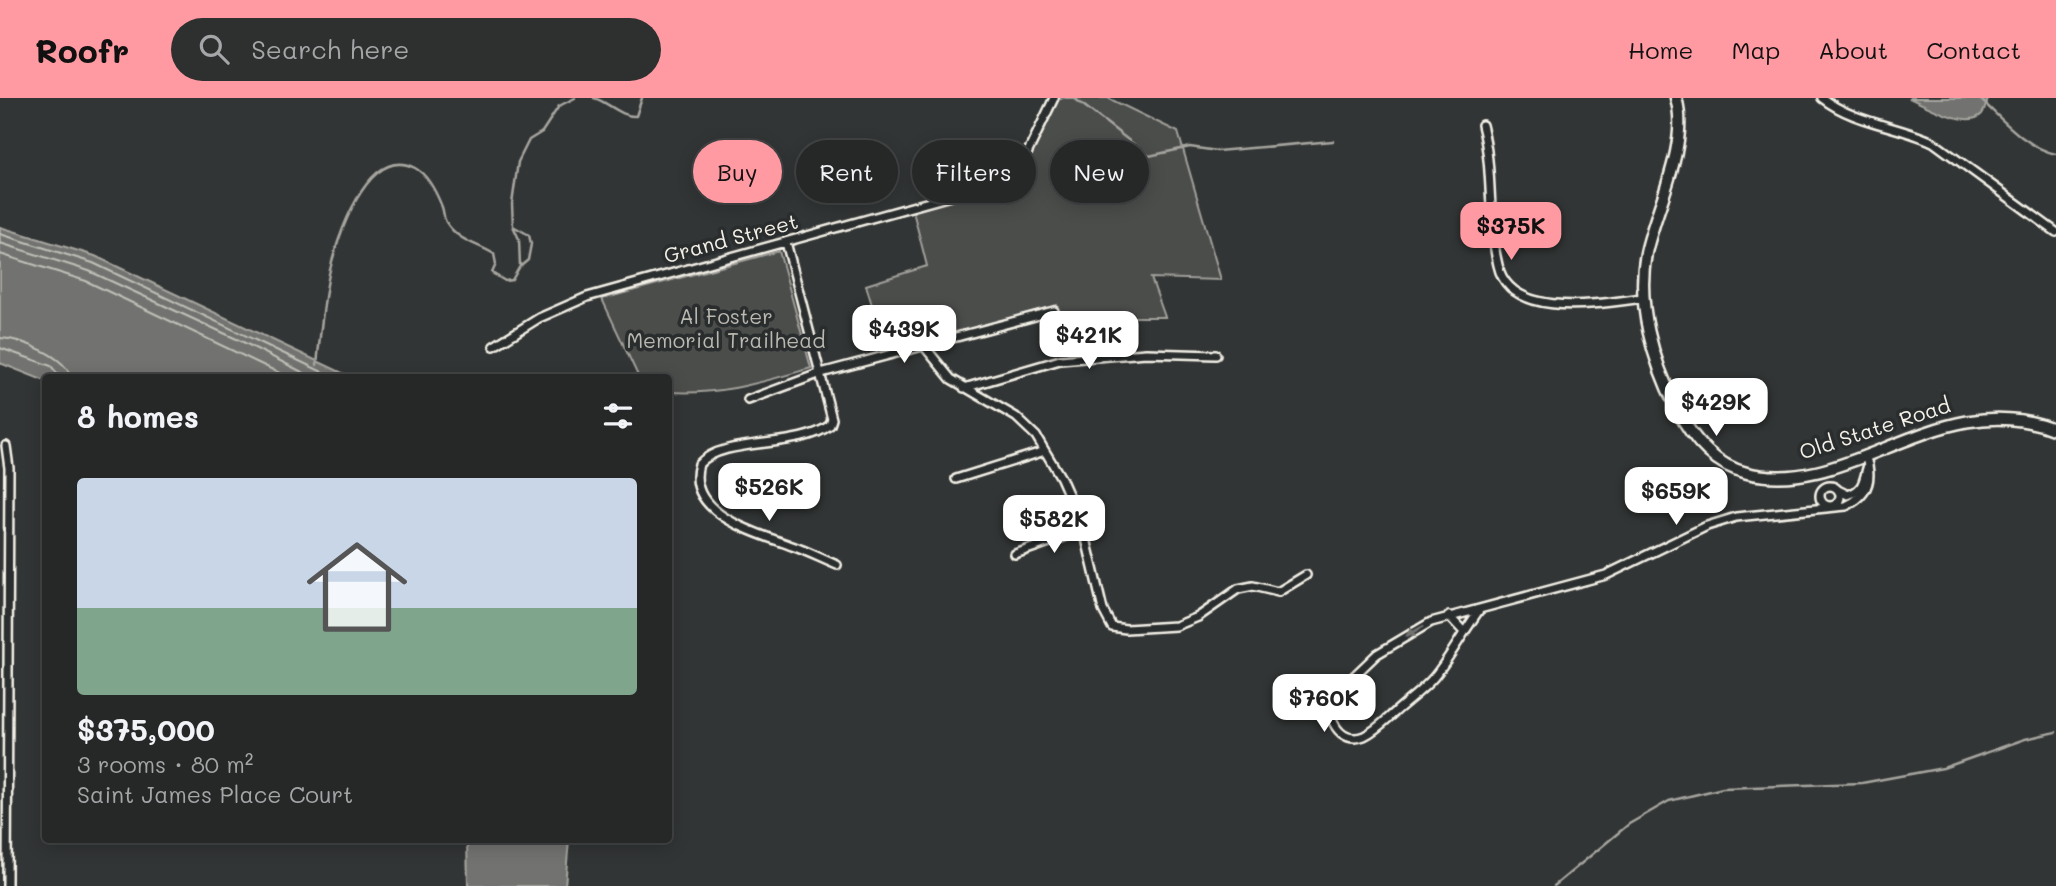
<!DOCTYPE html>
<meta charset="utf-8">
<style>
body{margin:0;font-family:Mali,sans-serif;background:#2e3030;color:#f1f3f6;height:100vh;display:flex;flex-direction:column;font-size:26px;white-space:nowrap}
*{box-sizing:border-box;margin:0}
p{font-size:23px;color:#a4a6a8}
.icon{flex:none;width:38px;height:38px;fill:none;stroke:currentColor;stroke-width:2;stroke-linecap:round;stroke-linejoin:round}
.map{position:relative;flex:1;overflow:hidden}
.sheet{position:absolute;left:42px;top:276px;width:630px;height:469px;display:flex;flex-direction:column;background:#262828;border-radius:7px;box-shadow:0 4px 18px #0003,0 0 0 2px #424445}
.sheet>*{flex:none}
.guide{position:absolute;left:693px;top:42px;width:665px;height:63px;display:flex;gap:14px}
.price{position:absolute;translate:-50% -60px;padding:0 16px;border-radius:14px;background:#fff;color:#222;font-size:23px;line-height:46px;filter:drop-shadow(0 2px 4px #0008)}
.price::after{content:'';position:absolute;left:50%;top:42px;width:21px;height:16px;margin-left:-10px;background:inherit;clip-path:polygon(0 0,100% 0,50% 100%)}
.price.current{background:#ff9aa2;color:#111}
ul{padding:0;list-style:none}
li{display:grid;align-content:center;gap:14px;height:371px;padding:0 35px}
li span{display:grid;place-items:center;height:217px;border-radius:7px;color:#555}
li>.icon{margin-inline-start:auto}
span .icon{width:126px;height:126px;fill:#fffc;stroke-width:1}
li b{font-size:30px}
h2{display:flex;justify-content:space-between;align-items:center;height:84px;padding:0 35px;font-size:30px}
.chip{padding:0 24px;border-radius:32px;background:#262828;box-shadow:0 4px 18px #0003,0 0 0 2px #424445;font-size:24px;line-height:63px}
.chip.current{background:#ff9aa2;color:#111}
header{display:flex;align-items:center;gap:42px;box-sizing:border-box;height:98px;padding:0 35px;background:#ff9aa2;color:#111}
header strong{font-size:33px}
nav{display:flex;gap:38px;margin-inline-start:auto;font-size:24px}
.search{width:490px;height:63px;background:#2e3030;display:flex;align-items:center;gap:18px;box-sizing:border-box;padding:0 24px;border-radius:38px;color:#a4a6a8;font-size:26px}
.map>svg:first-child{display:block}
.green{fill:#4b4d4c;stroke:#a09f9a;stroke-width:2}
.water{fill:#727370;stroke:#a6a5a0;stroke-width:2}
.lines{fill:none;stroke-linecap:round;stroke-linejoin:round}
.shore{stroke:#c0bfb8;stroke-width:2}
.stream{stroke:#a6a5a0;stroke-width:2.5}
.minor-casing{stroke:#f4f1e8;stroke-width:12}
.tertiary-casing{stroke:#f4f1e8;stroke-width:15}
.minor{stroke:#2a2d2e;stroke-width:7}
.tertiary{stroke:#2a2d2e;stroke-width:10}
.oneway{fill:#71726f}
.labels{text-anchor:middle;stroke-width:7;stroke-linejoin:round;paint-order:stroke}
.street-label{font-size:21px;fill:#f4f1e8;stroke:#2a2d2e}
.park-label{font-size:21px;fill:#b9b8b1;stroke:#2a2d2e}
</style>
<header>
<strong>Roofr</strong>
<div class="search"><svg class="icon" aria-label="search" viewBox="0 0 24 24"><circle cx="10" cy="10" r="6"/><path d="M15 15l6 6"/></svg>Search here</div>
<nav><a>Home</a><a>Map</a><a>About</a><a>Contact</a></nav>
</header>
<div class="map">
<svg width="2056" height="788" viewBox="0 0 2056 788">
<rect width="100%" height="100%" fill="#323535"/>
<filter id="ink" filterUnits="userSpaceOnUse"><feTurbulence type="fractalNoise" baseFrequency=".0143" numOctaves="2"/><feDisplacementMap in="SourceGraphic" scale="14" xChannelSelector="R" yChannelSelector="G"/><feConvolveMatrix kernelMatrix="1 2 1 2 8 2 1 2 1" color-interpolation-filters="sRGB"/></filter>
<g filter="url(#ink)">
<path class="green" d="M1059,0H1108L1178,34L1221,182L1151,180L1165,219H1134L1133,253L1069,257L1057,207L886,254L866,187L927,168L913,113L974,95L1028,61Z
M779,153L811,270C759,285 723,297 669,294L668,280H639L602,201Z"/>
<path class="water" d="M1909,0H1988C1987,4 1985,12 1982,16C1967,32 1926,7 1909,0Z
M0,129L95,158L353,280H46L45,283L0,265Z
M467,742H569L565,788H468Z"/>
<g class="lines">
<path class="shore" d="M0,136L93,165L335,280
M0,145L89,173L241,243L314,280
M0,156L86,183L290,280
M0,240C21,241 66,258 71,280
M0,250L51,268L61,280"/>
<path class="stream" d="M594,0C608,4 621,19 636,18L642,0
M1074,0L1149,58L1190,49L1217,53L1333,43
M1979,0C2002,21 2025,49 2056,56
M513,128L529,137L531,146L528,162L521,168
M317,267C320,237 323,206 329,176C336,143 367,45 415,70C428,77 437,96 442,109C444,114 443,119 446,124C459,144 476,145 494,156L496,166L492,175L505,183L512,182L520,168L519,141L513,128L512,106L518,64L529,42L542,34L559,8L575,0
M1554,788L1629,726L1669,703L1723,690L1862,685L1943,670L2025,641L2056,634"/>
<defs>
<path id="minor" d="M1822,0C1854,25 1896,27 1933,44L2056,134
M1482,27C1494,73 1487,122 1498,167C1510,223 1603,205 1643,200
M786,144L832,321L830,327C798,352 724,338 699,366C684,416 758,435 792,448C807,453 822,461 837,467
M494,248L539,220L587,199L976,91L1011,72L1025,60L1054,0
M924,248L951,281L1016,319L1036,338L1061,380L1084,432L1103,512L1112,529L1126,531L1176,528L1198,519L1238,491L1253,488L1278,494L1306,477
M964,290L1060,262L1146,255L1216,257
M748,302L821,275L1054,213
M6,348L9,370L7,788
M956,381L1045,353
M1820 398a10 10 0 1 1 20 0a10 10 0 1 1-20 0Z
M1838,392L1848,397C1865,391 1863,382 1868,367
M1015,456L1084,432
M1480,511C1464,533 1451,558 1434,579C1423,592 1407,603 1394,615C1385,623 1375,633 1364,638C1340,648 1324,618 1333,598L1377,556L1431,524L1606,477L1707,428L1736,419L1846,408C1870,397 1873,379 1865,357
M1449,518L1464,534"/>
<path id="tertiary" d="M1676,0C1690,47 1656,108 1646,155C1636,206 1653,263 1676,309C1691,339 1713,367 1747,375C1852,400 1941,285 2056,332"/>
</defs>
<use href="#minor" class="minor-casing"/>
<use href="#tertiary" class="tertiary-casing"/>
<use href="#minor" class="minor"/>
<use href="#tertiary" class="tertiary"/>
</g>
<defs><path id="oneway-solid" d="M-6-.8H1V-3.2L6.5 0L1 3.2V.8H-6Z" transform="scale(1.75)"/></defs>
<use class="oneway" href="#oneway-solid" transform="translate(1415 533) rotate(151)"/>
</g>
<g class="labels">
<g class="street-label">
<text transform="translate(731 141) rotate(-15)" y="7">Grand Street</text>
<text transform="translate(1875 331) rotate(-18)" y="7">Old State Road</text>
</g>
<g class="park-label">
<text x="726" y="226">Al Foster<tspan x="726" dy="24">Memorial Trailhead</tspan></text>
</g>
</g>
</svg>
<b class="price current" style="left:1511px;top:164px">$375K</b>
<b class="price" style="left:904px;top:267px">$439K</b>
<b class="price" style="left:1089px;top:273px">$421K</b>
<b class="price" style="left:1716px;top:340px">$429K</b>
<b class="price" style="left:769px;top:425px">$526K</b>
<b class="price" style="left:1676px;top:429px">$659K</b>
<b class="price" style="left:1054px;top:457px">$582K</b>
<b class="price" style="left:1324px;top:636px">$760K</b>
<div class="guide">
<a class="chip current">Buy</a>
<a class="chip">Rent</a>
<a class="chip">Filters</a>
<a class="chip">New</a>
</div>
<section class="sheet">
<h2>8 homes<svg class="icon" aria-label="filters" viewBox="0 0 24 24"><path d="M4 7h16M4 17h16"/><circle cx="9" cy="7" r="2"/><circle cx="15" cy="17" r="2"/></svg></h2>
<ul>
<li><span style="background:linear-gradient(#c9d6e8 60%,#7fa58c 0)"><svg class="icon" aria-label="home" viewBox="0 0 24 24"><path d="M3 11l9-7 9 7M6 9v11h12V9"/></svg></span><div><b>$375,000</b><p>3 rooms · 80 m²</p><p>Saint James Place Court</p></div></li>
</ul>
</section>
</div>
